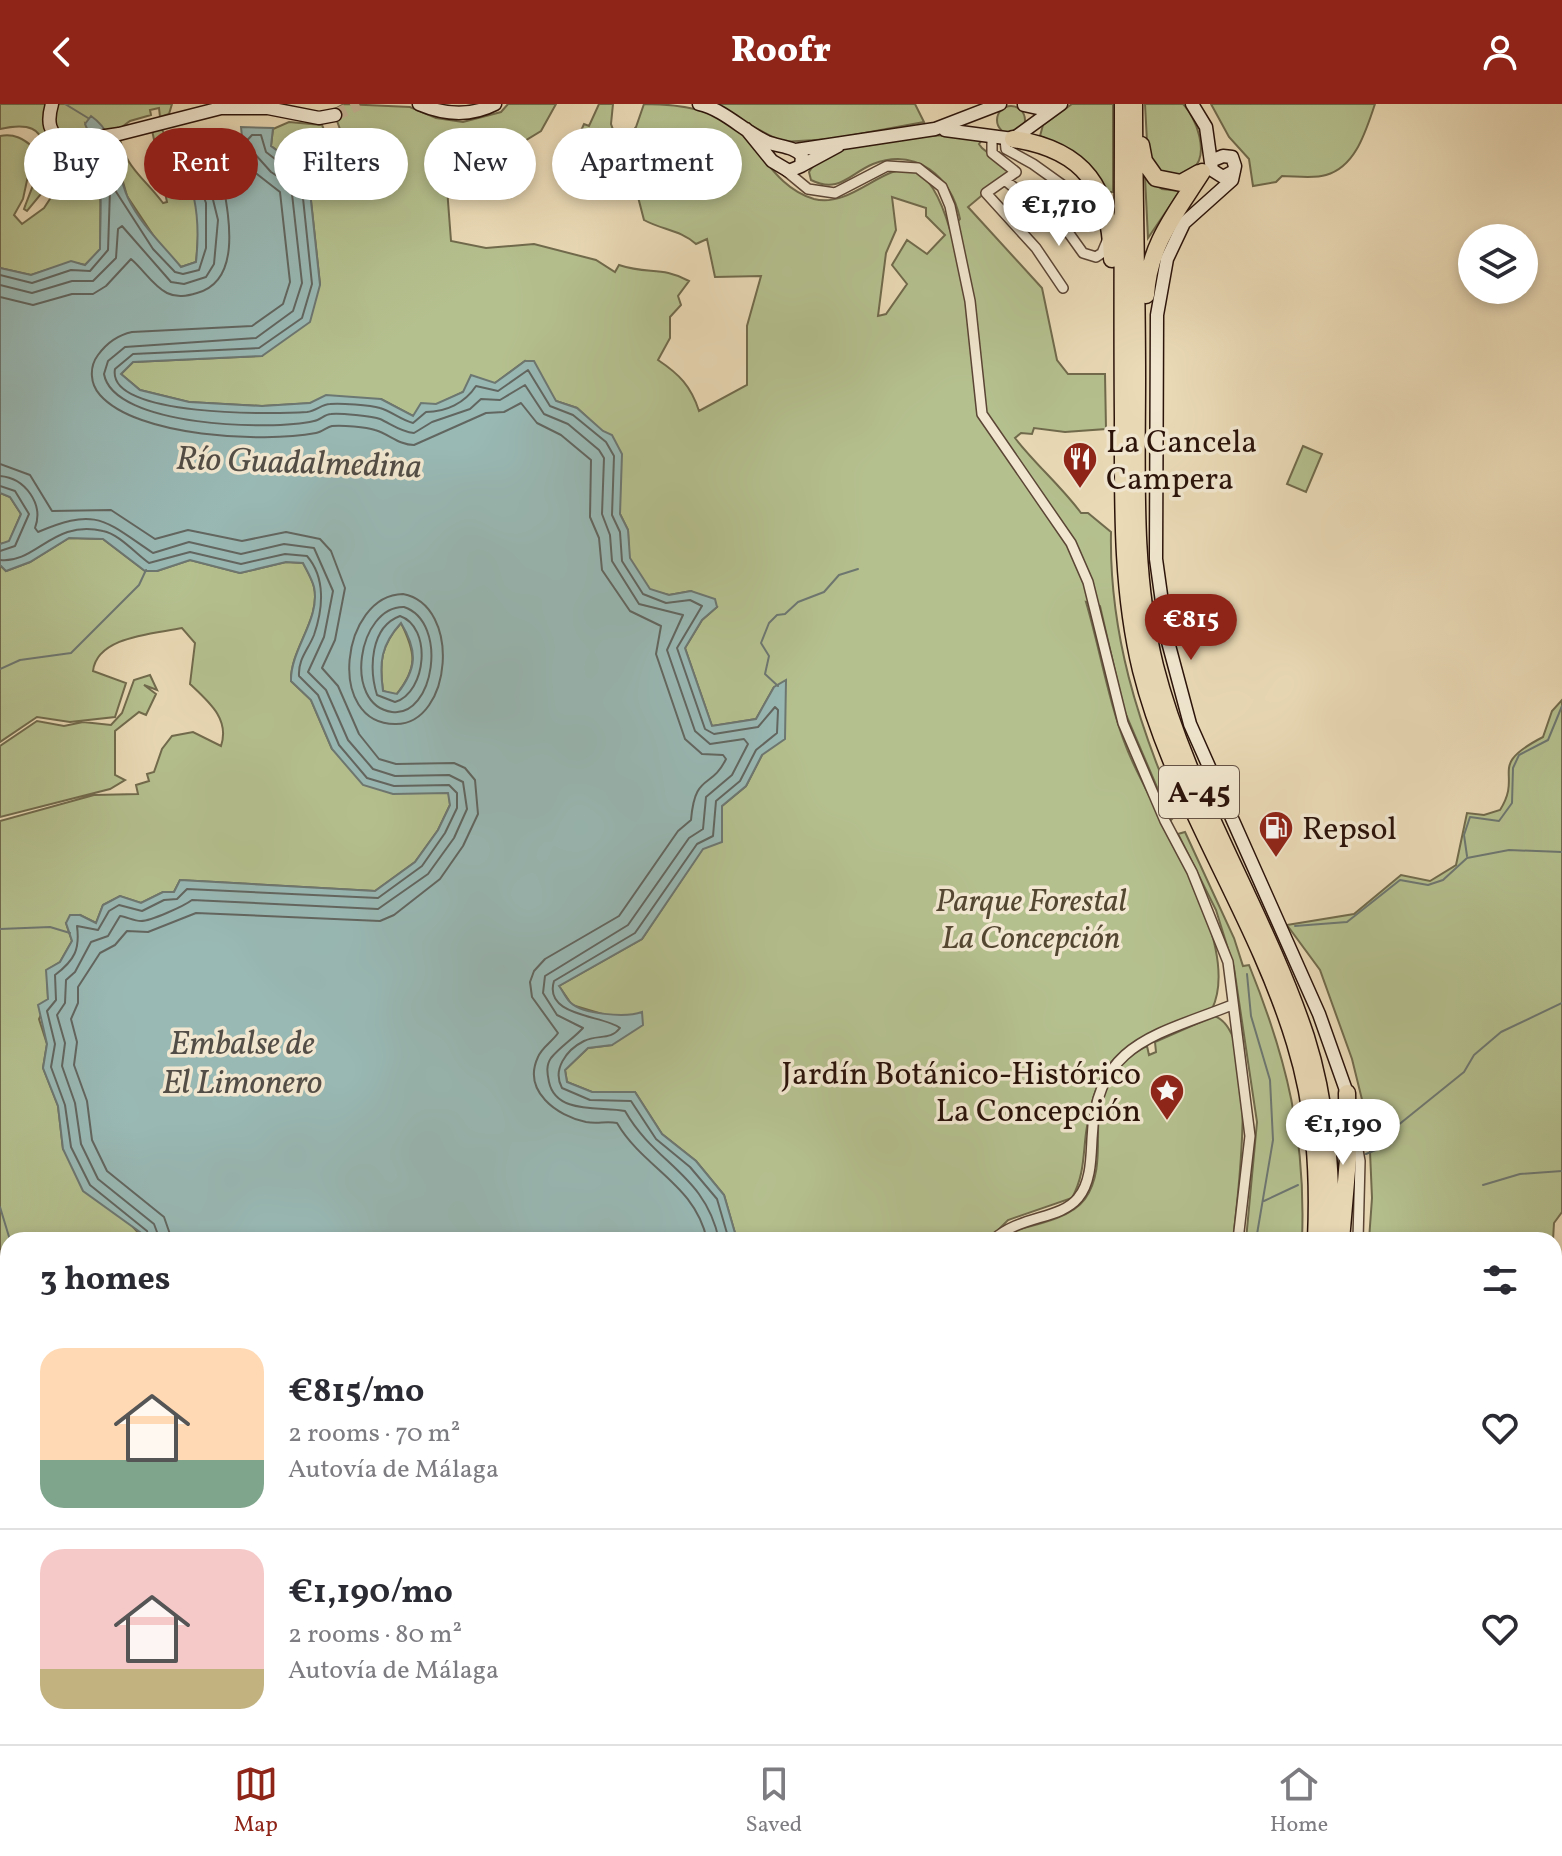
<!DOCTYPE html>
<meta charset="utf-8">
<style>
body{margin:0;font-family:Vollkorn,serif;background:#f2f2f3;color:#2b2b33;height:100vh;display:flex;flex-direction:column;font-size:30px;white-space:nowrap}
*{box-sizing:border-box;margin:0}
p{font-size:26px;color:#7c7c81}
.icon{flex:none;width:44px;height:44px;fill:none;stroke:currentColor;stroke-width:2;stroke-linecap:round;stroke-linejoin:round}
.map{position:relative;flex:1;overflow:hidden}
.details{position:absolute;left:0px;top:1128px;width:1562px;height:512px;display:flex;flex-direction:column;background:#fff;border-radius:24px 24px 0 0;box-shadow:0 4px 12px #0003}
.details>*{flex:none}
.hud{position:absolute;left:24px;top:24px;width:800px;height:72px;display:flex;gap:16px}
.buttons{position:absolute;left:1458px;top:120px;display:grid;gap:16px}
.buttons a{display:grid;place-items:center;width:80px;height:80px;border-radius:50%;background:#fff;box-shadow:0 4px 12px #0003;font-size:40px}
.price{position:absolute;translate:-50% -68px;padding:0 18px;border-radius:28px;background:#fff;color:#222;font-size:26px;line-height:52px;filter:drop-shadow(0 2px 4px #0008)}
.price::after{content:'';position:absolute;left:50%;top:48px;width:24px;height:18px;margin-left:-12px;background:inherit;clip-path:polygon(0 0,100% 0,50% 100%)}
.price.active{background:#8f2418;color:#fff}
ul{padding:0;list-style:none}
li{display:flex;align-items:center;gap:24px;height:200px;padding:0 40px}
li+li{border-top:2px solid #e1e1e2}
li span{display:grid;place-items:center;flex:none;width:224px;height:160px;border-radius:24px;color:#555}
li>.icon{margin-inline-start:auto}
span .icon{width:96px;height:96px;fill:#fffc;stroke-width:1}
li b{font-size:34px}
h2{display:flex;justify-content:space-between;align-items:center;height:96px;padding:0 40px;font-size:34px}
.tag{padding:0 28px;border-radius:36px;background:#fff;box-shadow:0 4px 12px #0003;font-size:28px;line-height:72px}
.tag.active{background:#8f2418;color:#fff}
header{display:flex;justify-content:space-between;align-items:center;height:104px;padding:0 40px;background:#8f2418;color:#fff;font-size:36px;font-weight:800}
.menu{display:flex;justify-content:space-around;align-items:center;height:112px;border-top:2px solid #e1e1e2;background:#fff;font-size:22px;color:#7c7c81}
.menu a{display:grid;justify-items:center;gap:4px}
.menu .active{color:#8f2418}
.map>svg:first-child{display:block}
.green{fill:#b5c08f;stroke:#706a4c;stroke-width:2;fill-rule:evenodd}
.water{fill:#99b9b5;stroke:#6d7771;stroke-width:2;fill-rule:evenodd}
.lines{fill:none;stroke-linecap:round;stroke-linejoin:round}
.shore{stroke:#626660;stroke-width:2}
.stream{stroke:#6d7771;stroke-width:2}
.secondary-tunnel{stroke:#c4b294;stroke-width:12;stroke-dasharray:12 6;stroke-linecap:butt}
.street-casing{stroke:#5b4535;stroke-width:12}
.secondary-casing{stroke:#2b130a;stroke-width:15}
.highway-casing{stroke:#2b130a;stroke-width:19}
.street{stroke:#f1e7d0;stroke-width:9}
.secondary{stroke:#f1e7d0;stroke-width:12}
.highway{stroke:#eadab6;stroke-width:16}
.labels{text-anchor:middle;stroke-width:7;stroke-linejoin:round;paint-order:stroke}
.shield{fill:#f1e7d0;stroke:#665345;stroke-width:2}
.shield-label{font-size:30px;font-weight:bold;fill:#2b130a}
.poi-label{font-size:32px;fill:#2b130a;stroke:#f1e7d0;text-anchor:start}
.park-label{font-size:32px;font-style:italic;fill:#544732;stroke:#f1e7d0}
.water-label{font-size:34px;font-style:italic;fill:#524d46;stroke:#f1e7d0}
</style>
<header><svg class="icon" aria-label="back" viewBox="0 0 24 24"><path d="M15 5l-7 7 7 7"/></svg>Roofr<svg class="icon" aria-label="person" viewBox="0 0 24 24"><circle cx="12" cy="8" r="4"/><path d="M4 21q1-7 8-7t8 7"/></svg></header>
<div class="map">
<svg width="1562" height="1640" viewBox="0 0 1562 1640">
<rect width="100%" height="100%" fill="#eadab6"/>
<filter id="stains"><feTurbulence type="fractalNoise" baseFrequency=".0025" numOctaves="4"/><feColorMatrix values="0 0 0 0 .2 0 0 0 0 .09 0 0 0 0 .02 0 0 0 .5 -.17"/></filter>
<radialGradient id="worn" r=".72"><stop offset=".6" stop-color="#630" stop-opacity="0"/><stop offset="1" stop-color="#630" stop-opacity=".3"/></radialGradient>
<path class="green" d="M0,0H47L44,23L64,48L41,90L27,107L24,105C35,73 70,9 0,25Z
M56,0H172L169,10L160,13L159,4L150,6L151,11L130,17L118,26C124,64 142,71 163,99L167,98L152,26L161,24C194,80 203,93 196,158L181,163L159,140L127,92L111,36L86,20C107,66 98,97 101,145L85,161L71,158L31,171L0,164V32C14,29 24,35 34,44L23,95L14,111L22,120L44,104L73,60L68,34C54,29 53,13 56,0Z
M344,0L410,3L436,14L463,18L501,8L508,0H556L541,27L505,49L508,56L447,84L451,137L486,144L534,140L596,156L615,168L619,161C649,171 661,162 689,177L678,192L681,201L670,213V234L658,256C679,270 691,282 699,307L747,281V222L761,172L715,173L707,135L696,140C681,126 662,126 644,116L638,93L610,44L579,31L584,20L589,22L599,0H613L611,20L615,31L626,35L636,23L644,0C681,0 719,5 746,34C766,56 782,86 814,95C869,109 914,2 950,126L960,115C951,73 917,43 873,60C849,70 839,90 811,76L809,68C829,33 946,25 982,36L979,40L982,44L1011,67L968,103L1042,184L1057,256L1068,270H1105L1106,325L1065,328L1034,324L1032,330L1021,329L1015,334C1036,361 1062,383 1081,409H1088L1111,428C1109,529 1138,619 1177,710L1171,716L1124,606L1100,502L1086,498C1100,545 1108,597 1127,645C1152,709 1244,839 1212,905C1137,937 1098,938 1086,1029C1083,1053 1084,1072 1072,1094L1008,1116L988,1136H737L724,1091L696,1057L662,1030L635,988H592L567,978L565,966L588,944L612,941L630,913L609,912L572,901L559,882L642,835L703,744L722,702L746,682L762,651L774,583L756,615L712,622L685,544L702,516L717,503L691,487L669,491L650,486L629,454L628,426L620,410L603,328L577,304L556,297L525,257L495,279L463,288L413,312L381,295L262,302L189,298L140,286L121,270L133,258L262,252L320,180L308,69L271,42L273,25L289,18L322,21L340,65L356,69L333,6ZM892,93L926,104V112L945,131L927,150L907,136L892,161L907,180L886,210L878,212L886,149L896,126Z
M711,0H915L924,18L832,35L782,38Z
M1072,0H1113V88H1107L1069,46L1040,32L1043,21Z
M1145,0H1183C1196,13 1210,50 1193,65C1188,70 1177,72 1169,74L1148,56Z
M1211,0H1375C1366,26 1356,63 1326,71C1314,75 1295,72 1282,72L1276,78L1253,82L1249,55L1229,33Z
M997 16a14 14 0 1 1 28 0a14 14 0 1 1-28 0Z
M1145,73L1162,85L1180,87L1148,134Z
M1303,342L1322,350L1306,388L1287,380Z
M0,389L10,393L21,410L9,438L0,440Z
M69,434L103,435L145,467H157L190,456L240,469L286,458L303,459C307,466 312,475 314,483C321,515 290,545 291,577L311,596L332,645L431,688L449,689L450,701L438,726L415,758L375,787L180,776L174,788H163L141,799L120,792L103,801L96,819L80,811L66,819L72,837L60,858L47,866L48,895L39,915L47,940L43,964L58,1002L63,1045L141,1132L151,1136H8V1270L0,1263V717L94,691L138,690L136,681L149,677L147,670L154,668L162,645L172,632L193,628L221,642C230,615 209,598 190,580L195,539L182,524C154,530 97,532 93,567L126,579L115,613L70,618L37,613L0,638V461L6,467L30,458Z
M401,519C416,549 418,564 396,591L383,587C379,558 381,541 401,519Z
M150,571L157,586L144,581L156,590L146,611L139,608L115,627V671L125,676L110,685L0,713V642L37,617L64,622L83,618L111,621L122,609L134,576Z
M1562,596V1108L1554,1119L1553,1136H1369L1372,1094L1369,1024L1352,955L1320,866L1287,821L1354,810L1401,771L1430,777L1456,761L1467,709L1484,711L1500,706C1524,668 1485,663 1543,633L1552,607Z
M1185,728L1234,834L1243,862L1249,861C1287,955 1306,1034 1302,1136H1246L1257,1018L1234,864L1216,806L1178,730Z
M1214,912C1261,927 1237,1097 1233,1136H997L1005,1129C1028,1122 1070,1116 1085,1095C1118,1048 1067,979 1147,942L1149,951L1156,948L1155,938Z
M1555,1245L1562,1247V1322L1554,1319Z
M8,1311V1545L0,1555V1316Z
M1562,1444V1640H1421L1435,1632H1554V1447Z
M73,1632H156V1640H76Z
M661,1632H778L775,1640H659Z
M808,1632H1192L1189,1640H807Z
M1297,1632H1413L1390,1640H1304Z"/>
<path class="water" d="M91,12C119,31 115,66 128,94C141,121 163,141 181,163L196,158C201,111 195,76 168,35L199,28L201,39L242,33L241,23L273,24L271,42L308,69L320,181L310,218L262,252L133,258L121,270L140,286L189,298L262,302L310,299L326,291L381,295L413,312L421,299L436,300L463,288L471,271L495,279L525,257H534L556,297L577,304L603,327L612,331L622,350L620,410L628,426L630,454L650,485L669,491L691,487L715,495L717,503L702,516L685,544L712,622L756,615L774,583L786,576L785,635L762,651L746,682L722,702V738L703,745L642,835L559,882C563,887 566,895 571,899C583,910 625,914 642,908L643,921L612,941L588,944L565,966L567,978L592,988H635L662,1030L696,1057L724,1091L737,1136H151L83,1087L63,1045L58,1002L43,964L47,940L38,901L48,895L46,866L60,858L72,837L66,819L70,811H80L96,819L103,801L120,792L141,799L163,788H174L180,776L375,787L415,758L438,726L450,701L448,689L393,690L363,681L332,645L311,596L291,577C290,546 321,515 314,483C312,475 307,467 303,459L286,458L240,469L190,456L157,467H145L103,435L69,434L30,458L6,467L0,461V440L9,437L21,410L10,393L0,389V164L31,171L71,157L85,161L100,145C100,98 106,64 85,20ZM401,519C418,547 417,565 397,590L383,587C379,558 381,541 401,519Z
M156,1632H661L659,1640H156Z"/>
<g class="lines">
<path class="shore" d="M0,171L32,179L71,166L90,167L108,146L110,86L113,83L153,145L175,168L183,170L199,166L206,144V99L184,41L191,38L203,47L243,41L252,31H261L266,48L301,75L312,180L302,214L259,244L133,250L115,265C106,314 277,310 307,308C316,307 322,300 330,300C340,299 370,301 380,304C391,307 401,316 413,319L426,308C446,308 465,299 476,282L498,287L528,266L550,302L573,311L606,338L614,352L612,411L620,428L622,457L643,490L666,499L690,496L702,502L677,544L705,625L714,630L758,623L775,603L778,606L777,629L756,646L740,677L716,697L713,732L697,740L635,829L554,877C543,913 604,911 620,924C610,937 598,930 584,937C566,946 552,966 562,984L590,996L631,997L656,1035L690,1063L717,1095L729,1136
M0,181L32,189L72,177H93L116,154L118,125L122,122L171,178L184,180L206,173L214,160L218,116L204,59L253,48L271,68L291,81L302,179L293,207L256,234L125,243L108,257L104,270C113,323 273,327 314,317C320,316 325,310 331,310C339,309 373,312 380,315C391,320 401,328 414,329L432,318L470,305L481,295L500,296L525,281L544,310L568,320L599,346L604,354L602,410L610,431L612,457L639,500L683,511L667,546L695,627L710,640L744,635L748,640L732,671L706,693L703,725L689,734L628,821L545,872L543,889L557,911L583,924C574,934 560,943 551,954C546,961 547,969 549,978C556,1011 601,1002 625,1007C656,1061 705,1070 719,1136
M0,193L33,201L72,190H93L106,182L131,155C143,165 153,182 167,189C177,194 187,192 197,189C245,176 227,104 221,68L248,63L280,88L290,178L283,200L252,222L132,228C118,231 106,240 98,251C89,263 90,280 100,291C137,333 262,339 316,329C322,328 327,323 332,322C342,321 366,323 375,326C389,330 399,341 414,341L486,309L504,308L521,299L537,319L561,331L591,356L590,413L599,434L602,466L630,507L661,522L656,550L685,635L702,650L723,651L726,655C711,686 695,668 691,716L678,727L619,812L545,855L534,867L530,878L532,893L558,929C552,938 542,943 538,953C522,987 557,1012 586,1018C597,1020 607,1017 617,1019C644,1065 695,1080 707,1136
M0,360L30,371L52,407L111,406L155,435L188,426L242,437L286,428L320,435L331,447L345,484L335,536L322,564L338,582L359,630L379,655L396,660L454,659L465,664L475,676L478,710L463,742L440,775L394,811L380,817L196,809L148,828L127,827L115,841L100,849L78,883V899L71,915L77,938L74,961L87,997L92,1036L107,1067L164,1113L172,1136
M0,372C25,374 44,400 35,424L38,428C97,403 104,416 153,449L189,438L241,450L284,440L314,444L333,487L324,533L308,568L326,586L348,636L373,665L395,672L449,671L463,678L467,705L454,734L428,770L378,805L192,796C184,802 151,817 141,817C134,817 127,813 120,812L108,832L91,838L75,868L66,876L65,899L57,911L65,939L62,962L75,999L81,1040L98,1075L154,1120L160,1136
M0,382L15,387L29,410L15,442L0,447
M0,456C36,460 53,415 103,427C119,430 136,450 149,459L190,448L241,460L285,450L307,452C326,474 323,505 314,531C308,546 298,555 299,572L318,591L339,641L367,674L394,682L449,681L457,689V704L445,729L422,762L378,794L187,785L177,795L164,796L142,807L119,801L109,807L98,826L77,822C80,845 75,856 55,871L56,896L47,907L55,940L51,963L65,1001L71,1043L90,1081L147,1127L150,1136
M403,490C462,501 452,620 396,620C325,621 341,491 403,490Z
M404,503C449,518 434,614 392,608C342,601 358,502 404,503Z
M400,512C432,523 427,588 395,598L377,591C369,565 370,523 400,512Z"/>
<path class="stream" d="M65,0L88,14
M0,565L20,556L71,549L139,481L146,466
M778,582L765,570L769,552L761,539L769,519L777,511L785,510L798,498L824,488L839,471L858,465
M1467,752L1464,731L1470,713L1499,717L1512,699L1513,664L1519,651L1548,636L1562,602
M1295,822L1347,818L1400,776L1428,781L1443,776L1467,754L1509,746L1562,748
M0,825L50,823L70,829
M1247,870L1251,912L1270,976L1273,1036L1256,1136
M1366,1050L1378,1045L1397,1022L1464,968L1474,951L1501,928L1562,899
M1483,1081L1520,1070L1562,1067
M1264,1097L1298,1081
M0,1103L10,1136
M0,1245L8,1246
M0,1350L8,1344"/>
<path class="secondary-tunnel" d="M335,11L359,0"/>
<defs>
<path id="street" d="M992,32V49L1016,68L986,89L1036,144L1063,184
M1005,35L1006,45L1033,60L1107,113
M785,66L808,85L835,89L887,62L918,64L942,83L950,102L970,197L982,310L1071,439L1088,478L1123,619L1165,717L1192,768L1228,858L1250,1032L1238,1136
M1006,77L1068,128L1083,149L1096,153L1102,149L1107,137
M1354,1024L1360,1057L1358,1136
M993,1136C1020,1111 1060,1116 1078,1094C1091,1079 1091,1054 1092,1035C1096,939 1154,932 1232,901
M1554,1408L1562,1394
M1267,1632L1286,1640
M802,1640V1632
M1193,1640L1196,1632
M1407,1640L1425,1632"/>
<path id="secondary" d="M52,0C47,17 48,30 65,38L119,30L221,4H268L319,14L335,11
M419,0C445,11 470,13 495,0
M699,0C725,6 743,27 767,38C779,43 794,42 802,52L801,62L789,67L772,57L746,25
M1192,0L1206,23L1212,66L1223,73L1234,67
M1024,1L1042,5L1056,1
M945,26L1013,35L1061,0
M796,46L935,25L1000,0
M1211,57L1223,52L1232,53L1235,62L1232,76L1184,119L1167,155L1157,211L1156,455L1167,534L1190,620L1319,910L1347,989
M801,62L838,42"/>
<path id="highway" d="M1123,0C1123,105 1122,209 1123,314C1123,398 1121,484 1141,566C1174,698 1256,810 1295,939C1315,1004 1319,1068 1316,1136
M1134,0C1134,91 1137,182 1137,273C1137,369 1132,468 1155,562C1188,692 1264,806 1306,933C1327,999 1331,1067 1331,1136
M1013,35C1086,46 1110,85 1112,155
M1141,41L1144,57L1156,74L1181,79L1199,69
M1146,191C1149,140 1176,109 1202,68
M1341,1136L1348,1055L1347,989
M1229,1640L1232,1632
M1248,1640L1251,1632"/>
</defs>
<use href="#street" class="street-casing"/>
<use href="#secondary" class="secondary-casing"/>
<use href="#highway" class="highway-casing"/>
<use href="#street" class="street"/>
<use href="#secondary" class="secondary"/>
<use href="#highway" class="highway"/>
</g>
<defs>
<symbol id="restaurant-pin" viewBox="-11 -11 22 30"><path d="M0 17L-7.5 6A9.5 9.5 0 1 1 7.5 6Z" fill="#8f2418" stroke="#f1e7d0"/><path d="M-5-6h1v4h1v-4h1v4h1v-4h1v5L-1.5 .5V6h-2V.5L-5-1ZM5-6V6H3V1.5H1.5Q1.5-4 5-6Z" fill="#fff"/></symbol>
<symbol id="fuel-pin" viewBox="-11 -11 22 30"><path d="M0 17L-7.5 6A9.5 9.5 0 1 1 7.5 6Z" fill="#8f2418" stroke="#f1e7d0"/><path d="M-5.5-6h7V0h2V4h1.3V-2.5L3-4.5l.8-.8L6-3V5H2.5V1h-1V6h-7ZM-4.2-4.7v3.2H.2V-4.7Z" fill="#fff"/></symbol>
<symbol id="sight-pin" viewBox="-11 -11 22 30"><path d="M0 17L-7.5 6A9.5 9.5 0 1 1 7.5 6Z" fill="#8f2418" stroke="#f1e7d0"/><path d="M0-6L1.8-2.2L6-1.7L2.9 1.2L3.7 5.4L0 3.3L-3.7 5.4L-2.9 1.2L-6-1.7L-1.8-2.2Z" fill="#fff"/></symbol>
</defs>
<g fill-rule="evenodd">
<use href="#restaurant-pin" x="1060" y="335" width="40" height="54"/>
<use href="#fuel-pin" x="1256" y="704" width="40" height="54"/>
<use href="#sight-pin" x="1147" y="967" width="40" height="54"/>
</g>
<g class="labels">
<rect class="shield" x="1159" y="662" width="80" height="52" rx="6"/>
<g class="shield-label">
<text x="1199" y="698">A-45</text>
</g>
<g class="poi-label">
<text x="1106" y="348">La Cancela<tspan x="1106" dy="37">Campera</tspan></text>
<text x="1302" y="735">Repsol</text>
<text x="1141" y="980" text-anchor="end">Jardín Botánico-Histórico<tspan x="1141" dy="37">La Concepción</tspan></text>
</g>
<g class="park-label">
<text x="1031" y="807">Parque Forestal<tspan x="1031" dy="37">La Concepción</tspan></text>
</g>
<g class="water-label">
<text transform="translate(299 357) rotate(2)" y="12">Río Guadalmedina</text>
<text x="242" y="950">Embalse de<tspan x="242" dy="39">El Limonero</tspan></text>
</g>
</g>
<rect width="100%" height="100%" filter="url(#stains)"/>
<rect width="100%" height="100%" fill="url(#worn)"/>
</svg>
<div class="buttons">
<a><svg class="icon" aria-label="layers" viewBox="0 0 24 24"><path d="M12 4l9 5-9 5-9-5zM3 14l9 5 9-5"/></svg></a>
</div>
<b class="price" style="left:1059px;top:144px">€1,710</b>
<b class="price active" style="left:1191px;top:558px">€815</b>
<b class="price" style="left:1343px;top:1063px">€1,190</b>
<div class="hud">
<a class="tag">Buy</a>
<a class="tag active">Rent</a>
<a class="tag">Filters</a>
<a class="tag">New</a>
<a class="tag">Apartment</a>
</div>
<section class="details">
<h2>3 homes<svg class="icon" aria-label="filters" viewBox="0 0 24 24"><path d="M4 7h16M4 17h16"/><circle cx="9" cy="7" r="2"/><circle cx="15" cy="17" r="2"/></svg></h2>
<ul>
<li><span style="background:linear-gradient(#ffd9b3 70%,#7fa58c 0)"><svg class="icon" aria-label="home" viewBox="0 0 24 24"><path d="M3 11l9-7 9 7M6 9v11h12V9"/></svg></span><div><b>€815/mo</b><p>2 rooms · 70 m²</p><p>Autovía de Málaga</p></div><svg class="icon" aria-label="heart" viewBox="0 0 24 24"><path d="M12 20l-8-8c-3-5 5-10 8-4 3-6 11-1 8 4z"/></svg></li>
<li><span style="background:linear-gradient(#f6c9c9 75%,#c2b280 0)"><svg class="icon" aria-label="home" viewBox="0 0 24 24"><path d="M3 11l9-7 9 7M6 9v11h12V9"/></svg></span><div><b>€1,190/mo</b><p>2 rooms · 80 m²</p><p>Autovía de Málaga</p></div><svg class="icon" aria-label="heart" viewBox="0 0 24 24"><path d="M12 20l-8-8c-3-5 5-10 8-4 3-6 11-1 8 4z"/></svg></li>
</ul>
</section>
</div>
<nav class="menu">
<a class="active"><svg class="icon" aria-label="map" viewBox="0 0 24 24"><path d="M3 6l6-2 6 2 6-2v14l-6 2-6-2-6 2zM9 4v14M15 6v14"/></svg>Map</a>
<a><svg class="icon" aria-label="saved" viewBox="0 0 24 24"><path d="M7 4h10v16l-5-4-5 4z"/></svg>Saved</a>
<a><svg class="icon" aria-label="home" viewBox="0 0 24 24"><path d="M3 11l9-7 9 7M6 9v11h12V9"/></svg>Home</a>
</nav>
